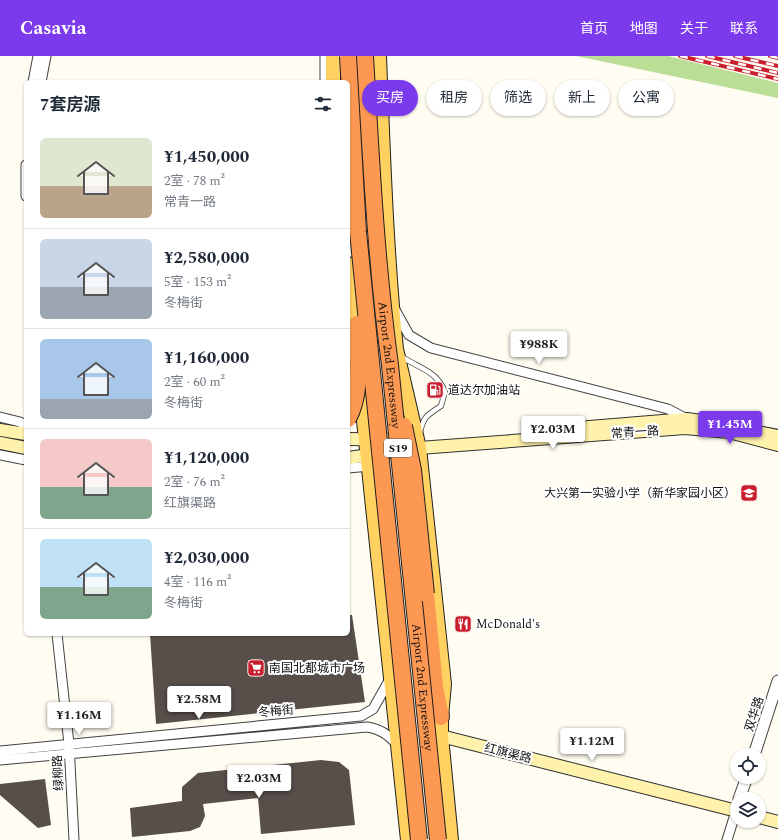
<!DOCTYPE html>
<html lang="zh">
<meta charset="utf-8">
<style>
body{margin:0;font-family:Spectral,"Noto Sans SC",serif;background:#f6f6f7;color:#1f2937;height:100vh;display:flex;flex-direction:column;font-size:15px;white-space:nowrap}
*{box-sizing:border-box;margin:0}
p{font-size:13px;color:#747a83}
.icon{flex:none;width:22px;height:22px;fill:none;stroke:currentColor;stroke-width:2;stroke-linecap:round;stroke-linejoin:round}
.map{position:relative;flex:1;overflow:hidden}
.side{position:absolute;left:24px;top:24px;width:326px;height:556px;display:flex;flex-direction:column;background:#fff;border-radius:6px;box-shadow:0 1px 3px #0004}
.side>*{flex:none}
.guide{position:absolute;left:362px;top:24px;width:356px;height:36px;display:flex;gap:8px}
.fabs{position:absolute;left:730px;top:692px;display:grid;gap:8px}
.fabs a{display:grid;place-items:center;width:36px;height:36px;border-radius:50%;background:#fff;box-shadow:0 1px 3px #0004;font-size:20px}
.price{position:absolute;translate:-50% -34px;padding:0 9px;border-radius:4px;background:#fff;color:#222;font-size:13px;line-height:26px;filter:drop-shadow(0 1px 2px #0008)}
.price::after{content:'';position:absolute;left:50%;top:24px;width:12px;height:9px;margin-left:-6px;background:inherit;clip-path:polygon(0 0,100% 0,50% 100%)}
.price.on{background:#7c3aed;color:#fff}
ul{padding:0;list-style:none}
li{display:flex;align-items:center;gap:12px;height:100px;padding:0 16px}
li+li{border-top:1px solid #e0e1e3}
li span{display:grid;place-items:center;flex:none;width:112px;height:80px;border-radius:6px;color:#555}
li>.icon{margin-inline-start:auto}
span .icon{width:48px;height:48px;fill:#fffc;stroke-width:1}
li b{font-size:17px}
h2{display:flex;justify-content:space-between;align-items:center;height:48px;padding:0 16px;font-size:17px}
.tag{padding:0 14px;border-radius:18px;background:#fff;box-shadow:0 1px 3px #0004;font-size:14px;line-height:36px}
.tag.on{background:#7c3aed;color:#fff}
header{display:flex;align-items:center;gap:24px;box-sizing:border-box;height:56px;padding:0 20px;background:#7c3aed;color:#fff}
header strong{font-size:19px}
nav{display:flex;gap:22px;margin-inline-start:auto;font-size:14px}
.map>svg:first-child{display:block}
.forest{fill:#bade96}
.building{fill:#584f4b}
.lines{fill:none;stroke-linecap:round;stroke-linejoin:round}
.service-casing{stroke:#424242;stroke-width:6}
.minor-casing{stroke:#424242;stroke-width:11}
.tertiary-casing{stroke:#424242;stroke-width:13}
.secondary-casing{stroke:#313131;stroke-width:14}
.primary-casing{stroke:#202020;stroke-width:16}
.motorway-casing{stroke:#202020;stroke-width:18}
.service{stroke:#fff;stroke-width:4.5}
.minor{stroke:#fff;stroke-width:9}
.tertiary{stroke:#fff;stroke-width:11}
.secondary{stroke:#fff2ac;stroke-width:12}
.primary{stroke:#ffd161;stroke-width:14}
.motorway{stroke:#fc9852;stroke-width:16}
.rail-casing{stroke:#c81e2e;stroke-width:4}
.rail{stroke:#fff;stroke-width:2.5;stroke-dasharray:8;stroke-linecap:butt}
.motorway-bridge-casing{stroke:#202020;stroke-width:18;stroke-linecap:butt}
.motorway-bridge{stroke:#fc9852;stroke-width:16}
.labels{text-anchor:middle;stroke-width:4;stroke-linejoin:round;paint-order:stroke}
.shield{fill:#fff;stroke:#575757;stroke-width:1}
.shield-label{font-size:11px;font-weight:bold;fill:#0f0f0f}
.street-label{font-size:12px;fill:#0f0f0f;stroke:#fff}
.poi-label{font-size:12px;fill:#0f0f0f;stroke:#fff;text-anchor:start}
</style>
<header>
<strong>Casavia</strong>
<nav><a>首页</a><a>地图</a><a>关于</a><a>联系</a></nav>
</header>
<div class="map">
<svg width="778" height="784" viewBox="0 0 778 784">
<rect width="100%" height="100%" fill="#fffcf1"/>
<path class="forest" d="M576,0H668L778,27V42Z"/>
<path class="building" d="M348,559H352L365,646L156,668L150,578H348Z
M321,704L339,706L349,714L355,769L261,778L258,742L203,748L205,760L200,771L190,775L132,781L130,752L182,745V731L198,717Z
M45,723L51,769L38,772L0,739V728Z"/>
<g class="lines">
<defs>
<path id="service" d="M402,301C419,312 437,315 445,336L441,350C428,359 424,359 420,376"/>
<path id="minor" d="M325,0V26
M33,26L38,0
M41,26L46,0
M26,109V140
M394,252L409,279L431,292L668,353L687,363
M0,361L20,366L26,370
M0,399L26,404
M348,412L370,410
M57,578L69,688L74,784
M0,695L361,660L373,653L390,623
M0,704L367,671C381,673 388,679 398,689
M727,784L736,755"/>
<path id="tertiary" d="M754,699L778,625
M739,743L747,721"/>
<path id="secondary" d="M565,373L687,363L716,367
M0,374L26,378
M757,376L778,380
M348,383L405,384
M0,387L26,392
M348,402L419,392L685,372L729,376L778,389
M441,680L737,755
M759,761L778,766"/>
<path id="primary" d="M379,0C383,98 386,196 396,293L419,392L444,628L441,661V680L451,784
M333,26V0
M348,208L355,280
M360,327L408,784"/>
<path id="motorway" d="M426,538L435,631L441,661"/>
</defs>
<use href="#service" class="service-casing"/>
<use href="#minor" class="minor-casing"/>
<use href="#tertiary" class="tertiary-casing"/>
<use href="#secondary" class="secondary-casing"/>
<use href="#primary" class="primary-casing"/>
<use href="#motorway" class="motorway-casing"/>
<use href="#service" class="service"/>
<use href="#minor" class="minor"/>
<use href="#tertiary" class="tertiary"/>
<use href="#secondary" class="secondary"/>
<use href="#primary" class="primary"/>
<use href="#motorway" class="motorway"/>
<defs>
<path id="rail" d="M680,0L778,23
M707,0L778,17
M735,0L778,10
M770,0L778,2"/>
</defs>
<use href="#rail" class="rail-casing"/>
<use href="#rail" class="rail"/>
<defs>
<g id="motorway-bridge">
<path d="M348,0L358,176L419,784"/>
<path id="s1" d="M365,0C371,104 376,206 390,309L438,784"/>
<path d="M348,363C363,335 357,298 357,268"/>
<path d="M404,370L413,414L426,538"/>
</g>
</defs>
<use href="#motorway-bridge" class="motorway-bridge-casing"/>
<use href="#motorway-bridge" class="motorway-bridge"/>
</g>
<defs>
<symbol id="fuel-square" viewBox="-11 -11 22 22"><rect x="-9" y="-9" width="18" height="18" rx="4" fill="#c81e2e" stroke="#fff"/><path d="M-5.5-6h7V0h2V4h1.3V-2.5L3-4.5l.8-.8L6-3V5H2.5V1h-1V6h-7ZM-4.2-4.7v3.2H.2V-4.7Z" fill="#fff"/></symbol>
<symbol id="school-square" viewBox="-11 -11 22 22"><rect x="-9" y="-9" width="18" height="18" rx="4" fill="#c81e2e" stroke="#fff"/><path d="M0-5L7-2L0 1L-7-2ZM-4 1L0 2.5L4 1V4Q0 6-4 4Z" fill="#fff"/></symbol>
<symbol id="restaurant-square" viewBox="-11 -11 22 22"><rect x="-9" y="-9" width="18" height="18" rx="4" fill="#c81e2e" stroke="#fff"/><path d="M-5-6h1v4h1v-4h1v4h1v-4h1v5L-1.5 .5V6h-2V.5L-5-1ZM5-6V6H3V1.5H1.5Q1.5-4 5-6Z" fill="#fff"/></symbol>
<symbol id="supermarket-square" viewBox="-11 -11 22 22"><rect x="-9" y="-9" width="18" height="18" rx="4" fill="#c81e2e" stroke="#fff"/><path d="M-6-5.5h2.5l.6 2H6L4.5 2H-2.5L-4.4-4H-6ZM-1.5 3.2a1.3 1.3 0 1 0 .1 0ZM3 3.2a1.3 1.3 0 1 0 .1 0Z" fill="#fff"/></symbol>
</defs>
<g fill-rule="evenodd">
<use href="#fuel-square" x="425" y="324" width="20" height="20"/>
<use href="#school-square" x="739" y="427" width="20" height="20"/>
<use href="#restaurant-square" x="453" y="558" width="20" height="20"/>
<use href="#supermarket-square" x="246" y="602" width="20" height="20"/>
</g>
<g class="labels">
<rect class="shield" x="384" y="383" width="28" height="18" rx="3"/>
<g class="shield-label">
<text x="398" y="396">S19</text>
</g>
<g class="street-label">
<text dy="4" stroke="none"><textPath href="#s1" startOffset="310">Airport 2nd Expressway</textPath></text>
<text transform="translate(635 376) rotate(-4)" y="4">常青一路</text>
<text dy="4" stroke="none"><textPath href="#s1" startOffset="634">Airport 2nd Expressway</textPath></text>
<text transform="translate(276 655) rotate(-5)" y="4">冬梅街</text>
<text transform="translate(754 658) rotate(-72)" y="4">双华路</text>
<text transform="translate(508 697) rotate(14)" y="4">红旗渠路</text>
<text transform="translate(58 717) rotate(-93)" y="4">绿柳路</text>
</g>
<g class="poi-label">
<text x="448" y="338">道达尔加油站</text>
<text x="736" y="441" text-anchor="end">大兴第一实验小学（新华家园小区）</text>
<text x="476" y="572">McDonald's</text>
<text x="269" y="616">南国北都城市广场</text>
</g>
</g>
</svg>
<div class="fabs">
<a><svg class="icon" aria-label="locate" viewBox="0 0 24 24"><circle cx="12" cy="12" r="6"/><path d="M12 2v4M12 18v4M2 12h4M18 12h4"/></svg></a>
<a><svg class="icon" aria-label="layers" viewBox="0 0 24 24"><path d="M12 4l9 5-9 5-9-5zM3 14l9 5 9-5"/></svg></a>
</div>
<b class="price" style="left:539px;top:309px">¥988K</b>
<b class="price on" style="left:730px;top:389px">¥1.45M</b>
<b class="price" style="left:553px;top:394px">¥2.03M</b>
<b class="price" style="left:199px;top:664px">¥2.58M</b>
<b class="price" style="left:79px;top:680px">¥1.16M</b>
<b class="price" style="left:592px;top:706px">¥1.12M</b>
<b class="price" style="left:259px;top:743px">¥2.03M</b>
<div class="guide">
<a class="tag on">买房</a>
<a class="tag">租房</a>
<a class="tag">筛选</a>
<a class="tag">新上</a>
<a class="tag">公寓</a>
</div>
<section class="side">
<h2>7套房源<svg class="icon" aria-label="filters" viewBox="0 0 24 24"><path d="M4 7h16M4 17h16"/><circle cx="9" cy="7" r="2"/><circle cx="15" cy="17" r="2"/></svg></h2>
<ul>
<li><span style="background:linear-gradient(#dfe7d0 60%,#b9a48a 0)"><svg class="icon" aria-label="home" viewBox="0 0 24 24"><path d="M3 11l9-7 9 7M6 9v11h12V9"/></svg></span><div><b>¥1,450,000</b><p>2室 · 78 m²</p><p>常青一路</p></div></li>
<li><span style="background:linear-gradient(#c9d6e8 60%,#9aa5b1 0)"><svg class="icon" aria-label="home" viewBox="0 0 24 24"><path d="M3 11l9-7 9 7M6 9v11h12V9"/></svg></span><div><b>¥2,580,000</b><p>5室 · 153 m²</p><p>冬梅街</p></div></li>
<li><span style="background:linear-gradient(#a9c7e8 75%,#9aa5b1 0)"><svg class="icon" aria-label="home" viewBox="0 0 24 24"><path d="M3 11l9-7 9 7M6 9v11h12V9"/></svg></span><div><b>¥1,160,000</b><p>2室 · 60 m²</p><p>冬梅街</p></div></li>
<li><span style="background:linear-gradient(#f6c9c9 60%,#7fa58c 0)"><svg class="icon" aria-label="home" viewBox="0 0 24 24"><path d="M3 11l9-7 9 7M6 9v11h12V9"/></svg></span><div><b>¥1,120,000</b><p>2室 · 76 m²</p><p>红旗渠路</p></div></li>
<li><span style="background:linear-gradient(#bfe0f5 60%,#7fa58c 0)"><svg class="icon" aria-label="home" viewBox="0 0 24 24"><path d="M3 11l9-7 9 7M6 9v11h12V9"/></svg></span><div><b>¥2,030,000</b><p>4室 · 116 m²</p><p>冬梅街</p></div></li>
</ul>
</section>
</div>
